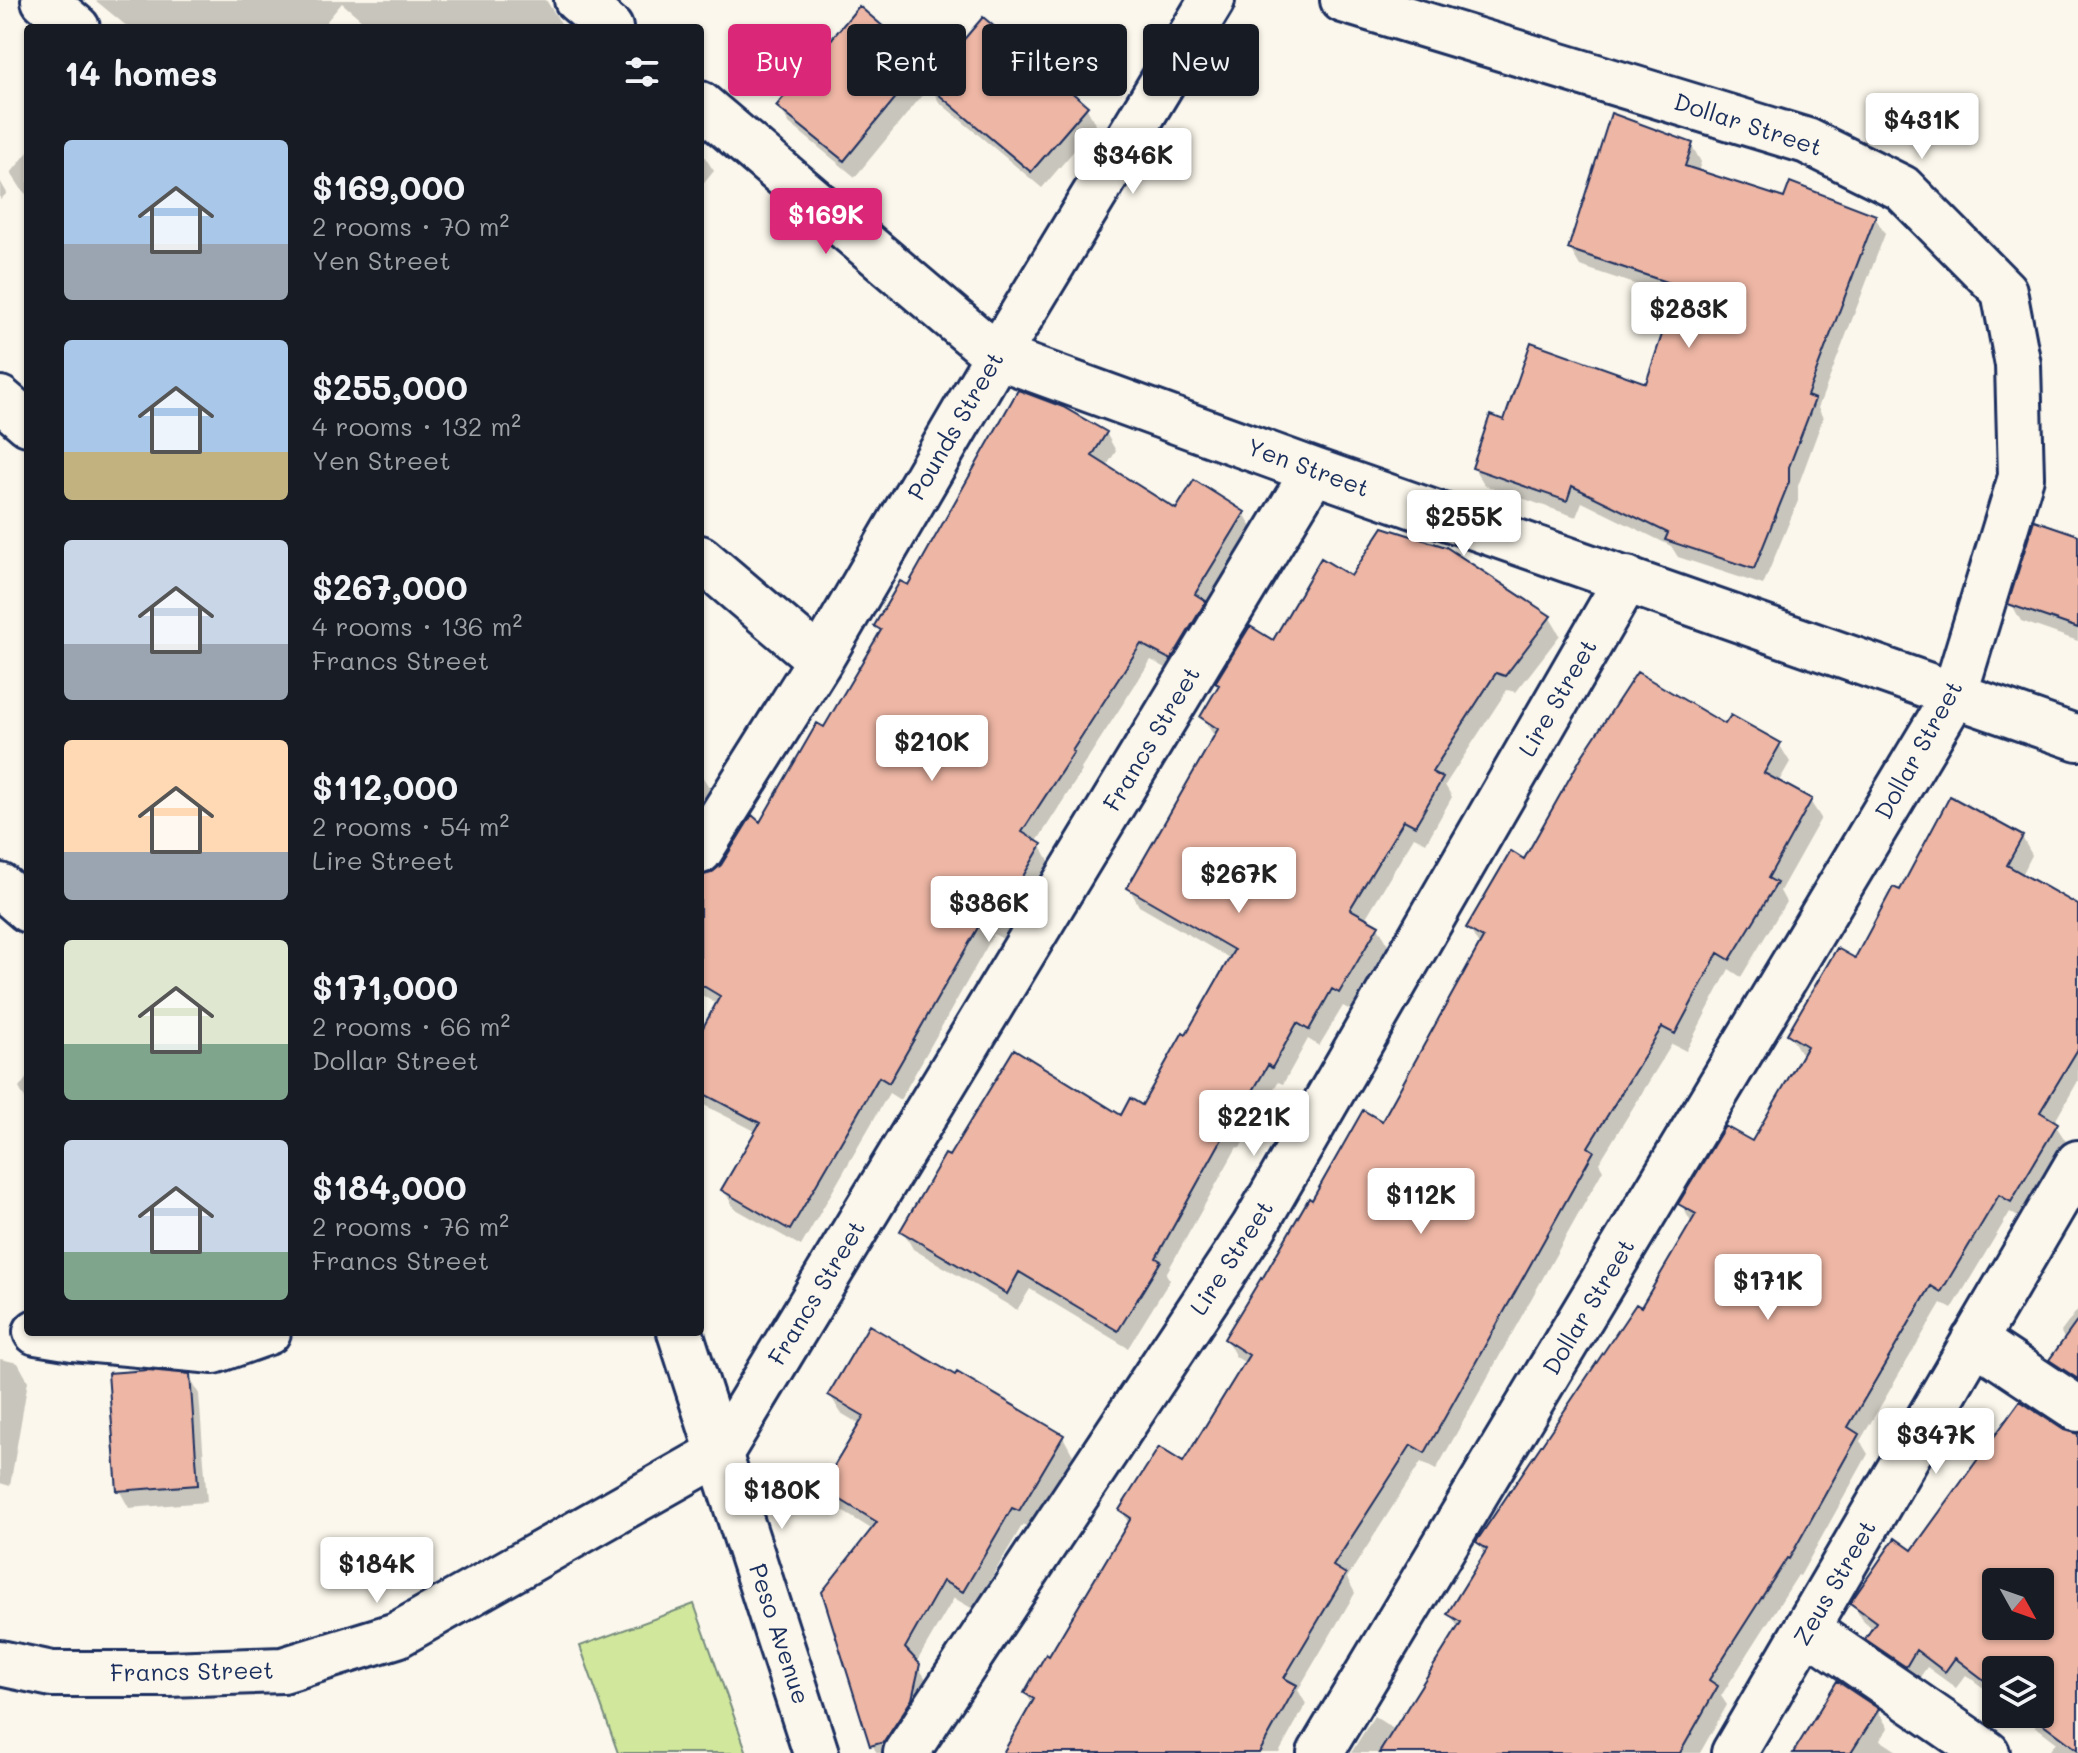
<!DOCTYPE html>
<meta charset="utf-8">
<style>
body{margin:0;font-family:Mali,sans-serif;background:#242831;color:#f1f3f6;height:100vh;display:flex;flex-direction:column;font-size:30px;white-space:nowrap}
*{box-sizing:border-box;margin:0}
p{font-size:26px;color:#9ea1a6}
.icon{flex:none;width:44px;height:44px;fill:none;stroke:currentColor;stroke-width:2;stroke-linecap:round;stroke-linejoin:round}
.map{position:relative;flex:1;overflow:hidden}
.drawer{position:absolute;left:24px;top:24px;width:680px;height:1312px;display:flex;flex-direction:column;background:#171b24;border-radius:8px;box-shadow:0 2px 6px #0004}
.drawer>*{flex:none}
.hud{position:absolute;left:728px;top:24px;width:760px;height:72px;display:flex;gap:16px}
.needle{width:52px;rotate:130deg}
.fabs{position:absolute;left:1982px;top:1568px;display:grid;gap:16px}
.fabs a{display:grid;place-items:center;width:72px;height:72px;border-radius:8px;background:#171b24;box-shadow:0 2px 6px #0004;font-size:40px}
.price{position:absolute;translate:-50% -68px;padding:0 18px;border-radius:8px;background:#fff;color:#222;font-size:26px;line-height:52px;filter:drop-shadow(0 2px 4px #0008)}
.price::after{content:'';position:absolute;left:50%;top:48px;width:24px;height:18px;margin-left:-12px;background:inherit;clip-path:polygon(0 0,100% 0,50% 100%)}
.price.active{background:#db2777;color:#fff}
ul{padding:0;list-style:none}
li{display:flex;align-items:center;gap:24px;height:200px;padding:0 40px}
li span{display:grid;place-items:center;flex:none;width:224px;height:160px;border-radius:8px;color:#555}
li>.icon{margin-inline-start:auto}
span .icon{width:96px;height:96px;fill:#fffc;stroke-width:1}
li b{font-size:34px}
h2{display:flex;justify-content:space-between;align-items:center;height:96px;padding:0 40px;font-size:34px}
.pill{padding:0 28px;border-radius:8px;background:#171b24;box-shadow:0 2px 6px #0004;font-size:28px;line-height:72px}
.pill.active{background:#db2777;color:#fff}
.map>svg:first-child{display:block}
.green{fill:#d0e79c;stroke:#768b7d;stroke-width:2}
.shadow{fill:#0003;fill-rule:evenodd}
.building{fill:#eeb6a4;stroke:#1b2f5e;stroke-width:2;fill-rule:evenodd}
.lines{fill:none;stroke-linecap:round;stroke-linejoin:round}
.street-casing{stroke:#1b2f5e;stroke-width:50}
.secondary-casing{stroke:#1b2f5e;stroke-width:50}
.street{stroke:#fbf7ec;stroke-width:44}
.secondary{stroke:#fbf7ec;stroke-width:44}
.labels{text-anchor:middle;stroke-width:8;stroke-linejoin:round;paint-order:stroke}
.street-label{font-size:24px;fill:#1b2f5e;stroke:#fbf7ec}
</style>
<div class="map">
<svg width="2078" height="1753" viewBox="0 0 2078 1753">
<rect width="100%" height="100%" fill="#fbf7ec"/>
<filter id="ink" filterUnits="userSpaceOnUse"><feTurbulence type="fractalNoise" baseFrequency=".0125" numOctaves="2"/><feDisplacementMap in="SourceGraphic" scale="16" xChannelSelector="R" yChannelSelector="G"/><feConvolveMatrix kernelMatrix="1 2 1 2 8 2 1 2 1" color-interpolation-filters="sRGB"/></filter>
<g filter="url(#ink)">
<path class="green" d="M694,1604L747,1753H618L580,1646Z"/>
<path class="shadow" d="M95,0H546L564,28H371L342,3L321,28H129Z
M859,9L924,63L933,79L1086,107L1096,125L1042,188L939,102L930,86L855,177L789,123L779,106Z
M1691,144L1701,162L1698,172L1785,200L1875,217L1885,234L1818,408L1823,418L1798,486V501L1763,585L1678,557L1671,546L1582,502L1576,517L1484,485L1474,468L1505,422L1648,386L1676,298L1580,266L1570,249Z
M700,150L714,171L700,188Z
M28,152V196L22,190L11,173Z
M0,181L7,193L0,200Z
M1106,433L1116,451L1106,467L1177,512L1244,513L1254,531L1181,676L1151,660L1081,769L1082,771L1036,843L1041,846L1051,864L1005,940L994,934L900,1100L889,1093L801,1246L734,1208L724,1190L757,1132L700,1103V1037L718,1005L700,994V923L825,729L881,634L876,626L908,588Z
M2078,537V641L2021,621L2011,603Z
M1447,550L1550,618L1560,635L1516,692L1507,690L1445,785L1452,797L1426,843L1414,837L1365,919L1378,927L1388,944L1350,1010L1343,1006L1319,1046L1308,1039L1283,1084L1278,1082L1240,1148L1237,1147L1166,1274L1170,1280L1128,1348L1030,1289L1017,1310L913,1249L903,1231L1142,1107L1231,959L1139,906L1129,888L1215,737L1202,717L1220,688L1217,683L1274,642L1351,578Z
M1726,727L1779,744L1790,762L1778,783L1810,801L1821,818L1780,891L1786,902L1741,977L1729,969L1686,1051L1672,1044L1599,1163L1603,1170L1436,1470L1421,1462L1347,1578L1355,1593L1298,1690L1306,1704L1279,1753H1005L1033,1705L1026,1693L1050,1658L1129,1524L1122,1510L1184,1465L1246,1363L1236,1357L1226,1339L1313,1202L1382,1124L1480,947L1469,928L1525,862Z
M700,773L718,801L700,827Z
M2022,837L2032,855L2022,875L2078,907V1081L2054,1123L2067,1143L2021,1219L2010,1212L1952,1309L1941,1303L1860,1441L1868,1454L1800,1576L1798,1575L1721,1696L1727,1705L1700,1753H1351L1374,1716L1395,1730L1459,1629L1450,1614L1486,1555L1478,1542L1642,1310L1691,1222L1681,1204L1753,1144L1804,1055L1800,1052L1789,1034L1856,961L1900,893Z
M28,1076V1104L19,1088Z
M2078,1309V1388L2062,1378L2052,1360L2065,1341L2061,1332Z
M0,1359L18,1363L28,1381L10,1486L0,1483Z
M957,1374L1063,1437L1073,1455L1029,1528L1023,1524L973,1609L954,1598L916,1663L929,1684L898,1753H877L872,1745L873,1530L834,1506L824,1488L861,1425L841,1413L830,1395L956,1377Z
M189,1376L199,1394L207,1502L129,1508L119,1490Z
M2063,1432L2078,1435V1753H2048L2056,1742L2019,1714H2040V1670H1996V1697L1966,1675L1956,1688L1927,1667L1916,1683L1877,1656L1867,1639L1874,1629L1863,1621L1853,1603ZM1996,1582H2040V1626H1996Z
M1878,1711L1888,1728L1880,1740L1900,1753H1796Z"/>
<path class="building" d="M859,6L925,62L844,161L776,106Z
M983,17L1088,106L1031,172L926,84Z
M1611,113L1693,143L1685,166L1784,198L1790,182L1876,215L1807,396L1815,399L1789,467V482L1754,569L1665,540L1668,533L1572,486L1567,501L1472,468L1490,415L1504,420L1531,342L1646,383L1678,286L1568,249Z
M1018,390L1063,407L1107,432L1092,456L1176,509L1194,480L1245,512L1195,594L1206,601L1171,660L1141,644L1072,751L1074,752L1022,832L1042,844L995,924L984,917L889,1083L879,1077L790,1230L721,1190L760,1123L700,1092V1033L720,996L700,984V876L711,873L721,865L752,815L760,822L817,723L824,727L881,630L874,626L900,581L908,585Z
M2034,520L2078,535V628L2008,604Z
M1383,527L1446,547L1551,616L1505,676L1496,673L1432,772L1443,778L1415,826L1404,820L1350,909L1379,925L1339,993L1332,989L1309,1030L1297,1023L1272,1068L1268,1065L1229,1132L1227,1130L1156,1258L1161,1261L1118,1331L1019,1272L1007,1294L900,1231L945,1154L949,1156L1014,1049L1121,1115L1130,1098L1142,1105L1183,1032L1186,1034L1234,950L1127,888L1218,729L1200,717L1219,685L1215,683L1250,626L1273,640L1321,558L1351,576Z
M1637,672L1725,724L1731,715L1781,743L1764,773L1812,799L1768,878L1777,883L1730,960L1718,953L1675,1034L1662,1027L1588,1147L1594,1151L1425,1453L1411,1445L1333,1566L1346,1574L1284,1678L1297,1685L1259,1753H1003L1034,1699L1024,1693L1046,1654L1049,1656L1131,1518L1119,1510L1159,1447L1183,1462L1249,1355L1224,1339L1261,1278L1262,1279L1309,1198L1312,1200L1363,1110L1382,1121L1483,938L1466,928L1511,851L1524,859L1582,756Z
M1950,796L2023,836L2007,865L2078,905V1049L2040,1112L2058,1123L2011,1202L1999,1195L1941,1292L1931,1286L1848,1427L1859,1434L1789,1559L1787,1558L1709,1680L1718,1686L1680,1753H1379L1461,1622L1447,1614L1487,1549L1476,1542L1636,1304L1641,1307L1696,1214L1678,1204L1725,1126L1752,1141L1807,1046L1787,1034L1837,948L1855,958L1893,887L1900,890Z
M2078,1320V1379L2049,1360Z
M869,1325L955,1375L957,1372L1064,1435L1019,1511L1012,1508L963,1592L943,1581L905,1648L920,1664L912,1699L884,1742L870,1746L822,1592L877,1522L821,1488L864,1416L828,1395Z
M148,1370L190,1374L198,1485L117,1491L108,1373Z
M2020,1401L2064,1430L2078,1434V1750L2030,1714H2040V1670H1996V1689L1955,1658L1945,1672L1916,1650L1906,1667L1865,1639L1876,1622L1850,1603L1895,1538L1912,1550ZM1996,1582H2040V1626H1996Z
M1837,1681L1879,1709L1851,1753H1793Z"/>
<g class="lines">
<defs>
<path id="street" d="M44,0L77,28
M577,0L610,28
M700,104L997,356L1314,471L2078,738
M700,558L820,660
M700,851L820,660L997,356L1212,0
M0,886L28,910
M36,1332L73,1338L214,1351L268,1332
M1974,1340L2078,1409
M1808,1630L1987,1753
M0,1663L52,1674H168L283,1670L397,1635L721,1452L1314,471
M906,1753L1254,1227L1627,579
M1320,1753L1954,696L2021,477L2018,365L2004,291L1902,188L1807,141L1343,0
M1734,1753L2078,1163"/>
<path id="secondary" d="M0,399L28,423
M680,1332L816,1753"/>
</defs>
<use href="#street" class="street-casing"/>
<use href="#secondary" class="secondary-casing"/>
<use href="#street" class="street"/>
<use href="#secondary" class="secondary"/>
</g>
</g>
<g class="labels">
<g class="street-label">
<text transform="translate(1748 125) rotate(18)" y="8">Dollar Street</text>
<text transform="translate(956 426) rotate(-60)" y="8">Pounds Street</text>
<text transform="translate(1308 468) rotate(20)" y="8">Yen Street</text>
<text transform="translate(1558 698) rotate(-60)" y="8">Lire Street</text>
<text transform="translate(1152 739) rotate(-59)" y="8">Francs Street</text>
<text transform="translate(1919 750) rotate(-61)" y="8">Dollar Street</text>
<text transform="translate(1232 1258) rotate(-57)" y="8">Lire Street</text>
<text transform="translate(817 1293) rotate(-59)" y="8">Francs Street</text>
<text transform="translate(1589 1307) rotate(-59)" y="8">Dollar Street</text>
<text transform="translate(1835 1583) rotate(-60)" y="8">Zeus Street</text>
<text transform="translate(779 1634) rotate(72)" y="8">Peso Avenue</text>
<text transform="translate(192 1672) rotate(-1)" y="8">Francs Street</text>
</g>
</g>
</svg>
<div class="fabs">
<a><svg class="needle" viewBox="-14 -14 28 28"><path d="M0-13l5 13h-10z" fill="#e53935"/><path d="M0 13l5-13h-10z" fill="#9ea1a6"/></svg></a>
<a><svg class="icon" aria-label="layers" viewBox="0 0 24 24"><path d="M12 4l9 5-9 5-9-5zM3 14l9 5 9-5"/></svg></a>
</div>
<b class="price" style="left:1922px;top:161px">$431K</b>
<b class="price" style="left:1133px;top:196px">$346K</b>
<b class="price active" style="left:826px;top:256px">$169K</b>
<b class="price" style="left:1689px;top:350px">$283K</b>
<b class="price" style="left:1464px;top:558px">$255K</b>
<b class="price" style="left:932px;top:783px">$210K</b>
<b class="price" style="left:1239px;top:915px">$267K</b>
<b class="price" style="left:989px;top:944px">$386K</b>
<b class="price" style="left:1254px;top:1158px">$221K</b>
<b class="price" style="left:1421px;top:1236px">$112K</b>
<b class="price" style="left:1768px;top:1322px">$171K</b>
<b class="price" style="left:1936px;top:1476px">$347K</b>
<b class="price" style="left:782px;top:1531px">$180K</b>
<b class="price" style="left:377px;top:1605px">$184K</b>
<div class="hud">
<a class="pill active">Buy</a>
<a class="pill">Rent</a>
<a class="pill">Filters</a>
<a class="pill">New</a>
</div>
<section class="drawer">
<h2>14 homes<svg class="icon" aria-label="filters" viewBox="0 0 24 24"><path d="M4 7h16M4 17h16"/><circle cx="9" cy="7" r="2"/><circle cx="15" cy="17" r="2"/></svg></h2>
<ul>
<li><span style="background:linear-gradient(#a9c7e8 65%,#9aa5b1 0)"><svg class="icon" aria-label="home" viewBox="0 0 24 24"><path d="M3 11l9-7 9 7M6 9v11h12V9"/></svg></span><div><b>$169,000</b><p>2 rooms · 70 m²</p><p>Yen Street</p></div></li>
<li><span style="background:linear-gradient(#a9c7e8 70%,#c2b280 0)"><svg class="icon" aria-label="home" viewBox="0 0 24 24"><path d="M3 11l9-7 9 7M6 9v11h12V9"/></svg></span><div><b>$255,000</b><p>4 rooms · 132 m²</p><p>Yen Street</p></div></li>
<li><span style="background:linear-gradient(#c9d6e8 65%,#9aa5b1 0)"><svg class="icon" aria-label="home" viewBox="0 0 24 24"><path d="M3 11l9-7 9 7M6 9v11h12V9"/></svg></span><div><b>$267,000</b><p>4 rooms · 136 m²</p><p>Francs Street</p></div></li>
<li><span style="background:linear-gradient(#ffd9b3 70%,#9aa5b1 0)"><svg class="icon" aria-label="home" viewBox="0 0 24 24"><path d="M3 11l9-7 9 7M6 9v11h12V9"/></svg></span><div><b>$112,000</b><p>2 rooms · 54 m²</p><p>Lire Street</p></div></li>
<li><span style="background:linear-gradient(#dfe7d0 65%,#7fa58c 0)"><svg class="icon" aria-label="home" viewBox="0 0 24 24"><path d="M3 11l9-7 9 7M6 9v11h12V9"/></svg></span><div><b>$171,000</b><p>2 rooms · 66 m²</p><p>Dollar Street</p></div></li>
<li><span style="background:linear-gradient(#c9d6e8 70%,#7fa58c 0)"><svg class="icon" aria-label="home" viewBox="0 0 24 24"><path d="M3 11l9-7 9 7M6 9v11h12V9"/></svg></span><div><b>$184,000</b><p>2 rooms · 76 m²</p><p>Francs Street</p></div></li>
</ul>
</section>
</div>
